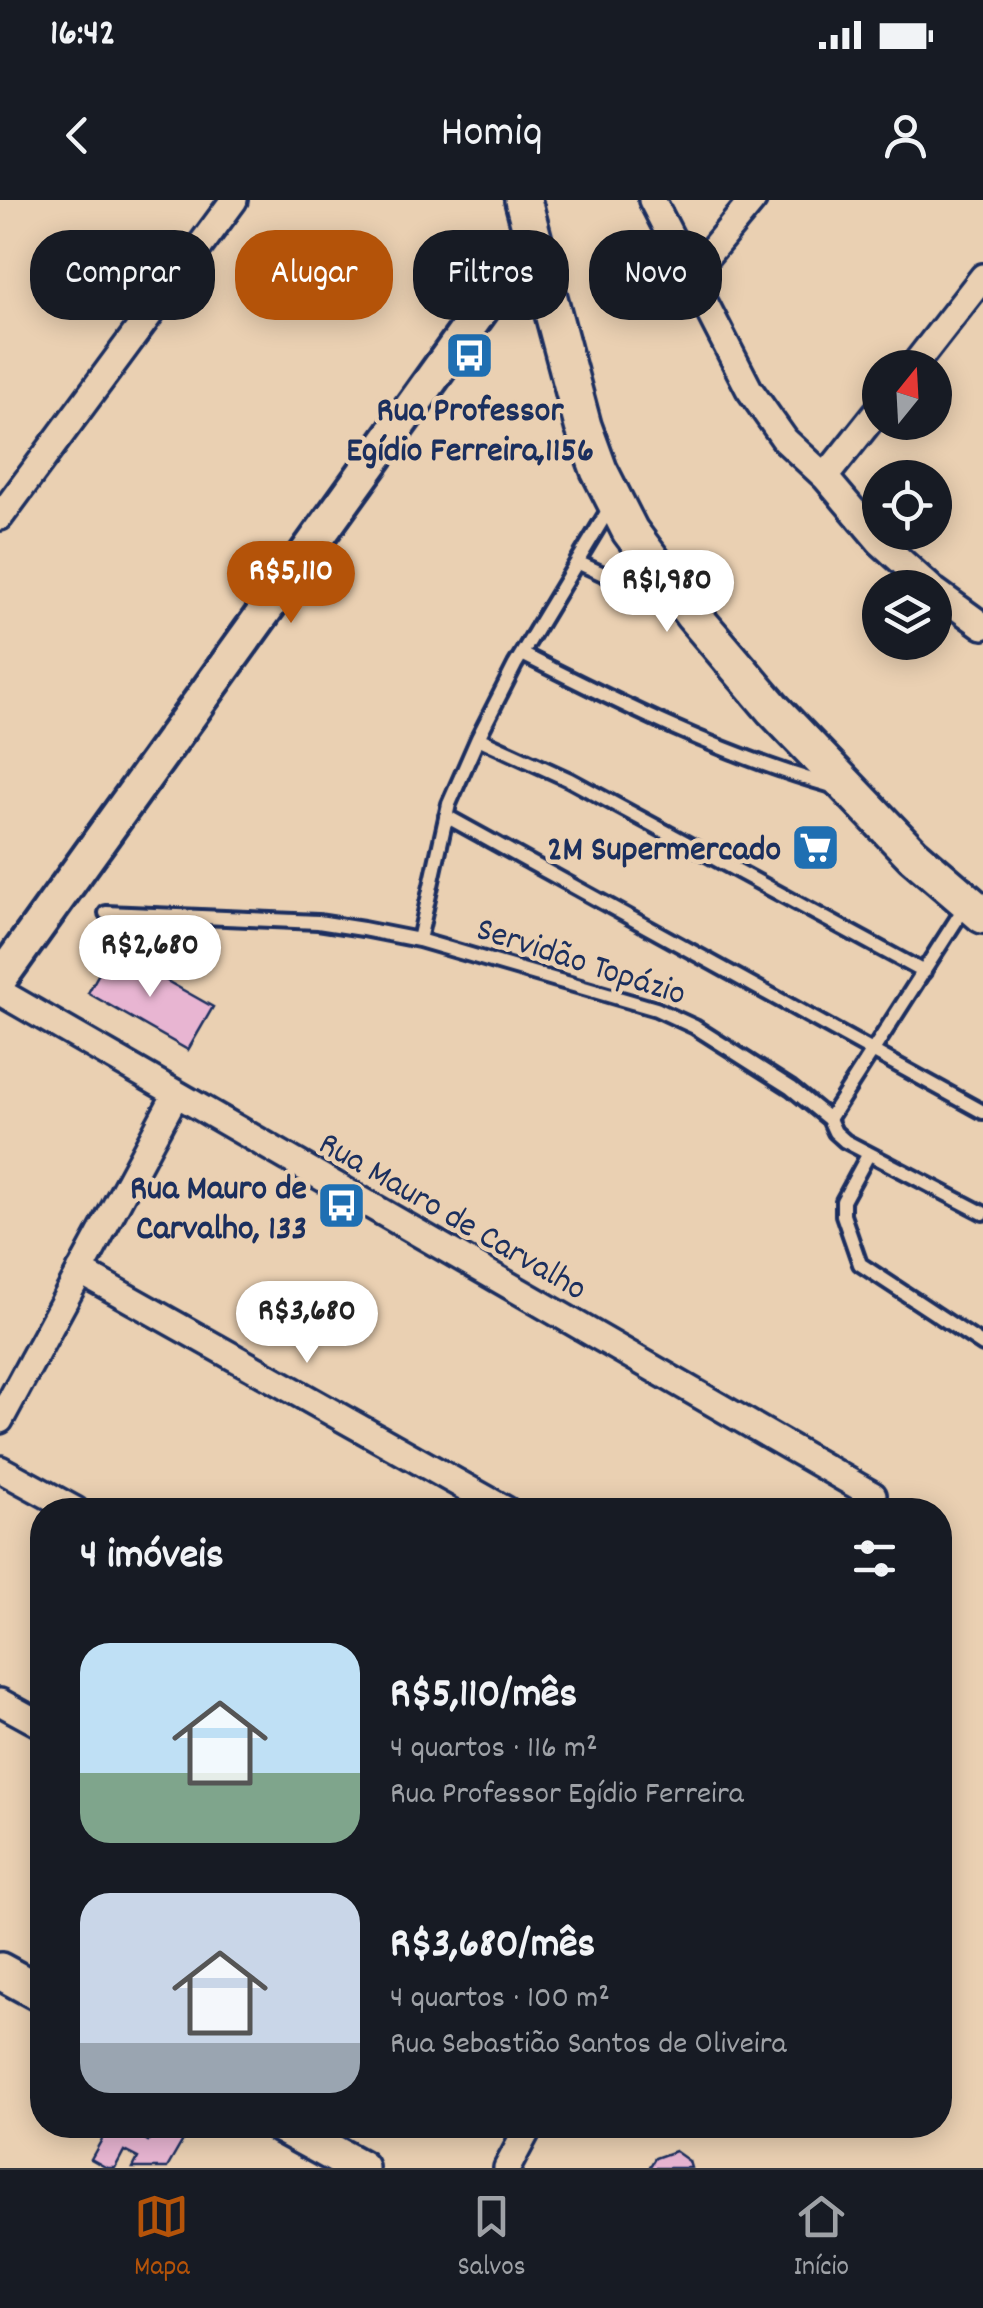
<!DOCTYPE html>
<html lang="pt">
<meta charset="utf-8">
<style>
body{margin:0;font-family:Dekko,sans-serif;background:#242831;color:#f1f3f6;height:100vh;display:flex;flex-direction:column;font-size:38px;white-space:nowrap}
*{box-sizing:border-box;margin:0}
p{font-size:32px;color:#9ea1a6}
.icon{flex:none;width:55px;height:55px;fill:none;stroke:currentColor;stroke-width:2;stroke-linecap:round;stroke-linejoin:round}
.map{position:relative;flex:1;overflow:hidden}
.sheet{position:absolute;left:30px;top:1298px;width:922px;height:640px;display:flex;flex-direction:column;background:#171b24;border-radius:40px;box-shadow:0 5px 25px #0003}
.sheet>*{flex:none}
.banner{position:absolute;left:30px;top:30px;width:925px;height:90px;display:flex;gap:20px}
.needle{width:65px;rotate:18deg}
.controls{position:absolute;left:862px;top:150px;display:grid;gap:20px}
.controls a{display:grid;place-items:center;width:90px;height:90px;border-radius:50%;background:#171b24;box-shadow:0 5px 25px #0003;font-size:50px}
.price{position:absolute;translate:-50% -85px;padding:0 22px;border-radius:35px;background:#fff;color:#222;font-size:32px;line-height:65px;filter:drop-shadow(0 2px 5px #0008)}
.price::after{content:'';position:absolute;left:50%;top:60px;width:30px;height:22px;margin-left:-15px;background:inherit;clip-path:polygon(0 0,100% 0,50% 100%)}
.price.selected{background:#b45309;color:#fff}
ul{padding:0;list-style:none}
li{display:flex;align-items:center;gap:30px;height:250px;padding:0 50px}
li span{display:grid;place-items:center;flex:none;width:280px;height:200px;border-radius:30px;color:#555}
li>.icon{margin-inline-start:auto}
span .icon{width:120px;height:120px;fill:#fffc;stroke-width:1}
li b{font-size:42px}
h2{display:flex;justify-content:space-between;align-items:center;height:120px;padding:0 50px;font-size:42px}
.chip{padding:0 35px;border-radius:40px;background:#171b24;box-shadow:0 5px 25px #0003;font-size:35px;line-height:90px}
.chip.selected{background:#b45309;color:#fff}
.status{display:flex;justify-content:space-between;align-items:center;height:70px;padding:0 50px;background:#171b24;direction:ltr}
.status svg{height:28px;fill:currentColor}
header{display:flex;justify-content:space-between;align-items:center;height:130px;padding:0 50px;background:#171b24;font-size:45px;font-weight:600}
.tab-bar{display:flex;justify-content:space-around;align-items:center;height:140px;border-top:2px solid #363941;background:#171b24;font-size:28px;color:#9ea1a6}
.tab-bar a{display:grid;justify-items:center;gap:5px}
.tab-bar .selected{color:#b45309}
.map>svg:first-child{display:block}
.building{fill:#e8b5d2;stroke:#1b2f5e;stroke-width:2.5}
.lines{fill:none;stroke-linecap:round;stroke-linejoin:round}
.service-casing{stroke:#1b2f5e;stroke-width:20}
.minor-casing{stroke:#1b2f5e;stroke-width:32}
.tertiary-casing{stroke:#1b2f5e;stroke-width:40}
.secondary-casing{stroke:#1b2f5e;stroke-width:42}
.service{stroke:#ead0b2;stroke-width:12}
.minor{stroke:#ead0b2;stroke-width:25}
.tertiary{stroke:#ead0b2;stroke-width:32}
.secondary{stroke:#ead0b2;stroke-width:35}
.labels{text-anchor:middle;stroke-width:9;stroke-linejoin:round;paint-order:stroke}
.poi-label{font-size:35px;font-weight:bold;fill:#1b2f5e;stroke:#ead0b2;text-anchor:end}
.street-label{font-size:35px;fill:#1b2f5e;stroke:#ead0b2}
</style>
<div class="status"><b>16:42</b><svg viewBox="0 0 49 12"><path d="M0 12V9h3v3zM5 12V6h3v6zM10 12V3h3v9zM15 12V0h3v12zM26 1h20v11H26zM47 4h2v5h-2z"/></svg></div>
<header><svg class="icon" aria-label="back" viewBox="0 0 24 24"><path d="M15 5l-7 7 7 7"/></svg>Homiq<svg class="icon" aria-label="person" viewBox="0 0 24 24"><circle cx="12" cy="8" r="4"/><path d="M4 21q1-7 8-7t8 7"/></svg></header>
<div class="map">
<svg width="983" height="1968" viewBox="0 0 983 1968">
<rect width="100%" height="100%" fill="#ead0b2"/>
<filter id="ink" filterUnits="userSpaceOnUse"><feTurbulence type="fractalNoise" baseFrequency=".01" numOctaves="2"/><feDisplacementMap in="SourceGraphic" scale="20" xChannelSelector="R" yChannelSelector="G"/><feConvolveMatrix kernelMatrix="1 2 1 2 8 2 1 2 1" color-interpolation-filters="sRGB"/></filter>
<g filter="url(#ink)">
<path class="building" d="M112,750L213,807L188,850L88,793Z
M110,1925H139L135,1933L148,1941L157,1925L190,1928L167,1968H133L138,1958L124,1951L115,1968H107L91,1959Z
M675,1951L689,1961L691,1968H649L655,1958Z"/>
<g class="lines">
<defs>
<path id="service" d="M577,362L675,407
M522,454C623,505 723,555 832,586
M478,538L570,580L924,772
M446,616L983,912
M106,713L318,722L363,729L419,740L656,809L695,827L791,888L829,919L835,932L845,941L983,1013
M419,740L449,604L478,538L515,465L612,304
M829,919L966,705
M868,955L843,1001V1015L860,1064L983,1145"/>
<path id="minor" d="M652,0L749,189L785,240L825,277L880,342L931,388
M691,75L753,0
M912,168L983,77
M825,277L880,208
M0,317L234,0
M935,391L983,426
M0,792L873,1295L865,1310
M80,1071L506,1310
M0,1220L176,894
M0,1269L75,1310
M0,1502L42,1525
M507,1968L530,1925"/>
<path id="tertiary" d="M0,779L533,38"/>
<path id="secondary" d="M523,0L583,226L599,270L630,331L693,415L773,509L913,655L983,715
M0,1771L42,1794
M281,1925L360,1968"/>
</defs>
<use href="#service" class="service-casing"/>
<use href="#minor" class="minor-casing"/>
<use href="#tertiary" class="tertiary-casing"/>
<use href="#secondary" class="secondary-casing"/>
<use href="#service" class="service"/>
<use href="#minor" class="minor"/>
<use href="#tertiary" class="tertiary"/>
<use href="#secondary" class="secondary"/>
</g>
</g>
<defs>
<symbol id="bus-square" viewBox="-11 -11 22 22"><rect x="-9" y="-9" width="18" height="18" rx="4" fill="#1f6fb2" stroke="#ead0b2"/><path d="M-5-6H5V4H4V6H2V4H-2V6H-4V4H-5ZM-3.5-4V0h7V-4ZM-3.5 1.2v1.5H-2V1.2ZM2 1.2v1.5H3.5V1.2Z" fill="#fff"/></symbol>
<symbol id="supermarket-square" viewBox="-11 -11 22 22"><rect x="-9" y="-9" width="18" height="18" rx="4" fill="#1f6fb2" stroke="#ead0b2"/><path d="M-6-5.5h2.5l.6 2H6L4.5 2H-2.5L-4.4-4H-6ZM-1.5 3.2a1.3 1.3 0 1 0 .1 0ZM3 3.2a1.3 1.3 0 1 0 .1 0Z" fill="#fff"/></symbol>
</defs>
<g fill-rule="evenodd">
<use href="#bus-square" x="442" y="128" width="55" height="55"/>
<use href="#supermarket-square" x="788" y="620" width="55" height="55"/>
<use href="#bus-square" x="314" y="978" width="55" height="55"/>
</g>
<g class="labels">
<g class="poi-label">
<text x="470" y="220" text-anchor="middle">Rua Professor<tspan x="470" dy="40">Egídio Ferreira,1156</tspan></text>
<text x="781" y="659">2M Supermercado</text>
<text x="307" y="998">Rua Mauro de<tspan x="307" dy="40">Carvalho, 133</tspan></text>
</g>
<g class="street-label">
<text transform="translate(582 759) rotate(18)" y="12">Servidão Topázio</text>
<text transform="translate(454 1014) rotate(30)" y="12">Rua Mauro de Carvalho</text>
</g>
</g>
</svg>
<div class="controls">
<a><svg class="needle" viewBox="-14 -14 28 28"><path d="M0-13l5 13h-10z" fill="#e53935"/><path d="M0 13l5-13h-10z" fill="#9ea1a6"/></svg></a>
<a><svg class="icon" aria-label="locate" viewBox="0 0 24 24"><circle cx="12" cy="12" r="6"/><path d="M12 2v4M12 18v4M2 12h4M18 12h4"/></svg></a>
<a><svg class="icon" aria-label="layers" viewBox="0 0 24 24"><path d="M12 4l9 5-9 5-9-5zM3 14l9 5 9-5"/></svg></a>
</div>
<b class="price selected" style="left:291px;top:426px">R$5,110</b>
<b class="price" style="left:667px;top:435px">R$1,980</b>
<b class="price" style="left:150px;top:800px">R$2,680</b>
<b class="price" style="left:307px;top:1166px">R$3,680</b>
<div class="banner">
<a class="chip">Comprar</a>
<a class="chip selected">Alugar</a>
<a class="chip">Filtros</a>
<a class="chip">Novo</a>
</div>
<section class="sheet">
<h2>4 imóveis<svg class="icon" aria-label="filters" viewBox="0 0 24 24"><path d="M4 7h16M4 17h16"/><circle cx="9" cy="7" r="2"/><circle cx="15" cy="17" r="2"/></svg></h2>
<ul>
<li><span style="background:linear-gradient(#bfe0f5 65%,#7fa58c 0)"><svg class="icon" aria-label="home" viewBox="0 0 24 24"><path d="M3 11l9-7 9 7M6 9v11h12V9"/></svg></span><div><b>R$5,110/mês</b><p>4 quartos · 116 m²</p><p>Rua Professor Egídio Ferreira</p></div></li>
<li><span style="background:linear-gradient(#c9d6e8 75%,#9aa5b1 0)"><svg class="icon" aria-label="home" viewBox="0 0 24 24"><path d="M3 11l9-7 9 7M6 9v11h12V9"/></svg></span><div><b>R$3,680/mês</b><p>4 quartos · 100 m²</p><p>Rua Sebastião Santos de Oliveira</p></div></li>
</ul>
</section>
</div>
<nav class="tab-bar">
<a class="selected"><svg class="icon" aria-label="map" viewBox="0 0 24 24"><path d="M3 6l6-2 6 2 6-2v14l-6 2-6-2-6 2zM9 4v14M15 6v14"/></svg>Mapa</a>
<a><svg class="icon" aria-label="saved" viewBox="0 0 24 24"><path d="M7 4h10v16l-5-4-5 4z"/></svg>Salvos</a>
<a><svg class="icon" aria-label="home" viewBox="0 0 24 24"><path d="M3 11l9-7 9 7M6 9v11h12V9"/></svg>Início</a>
</nav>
